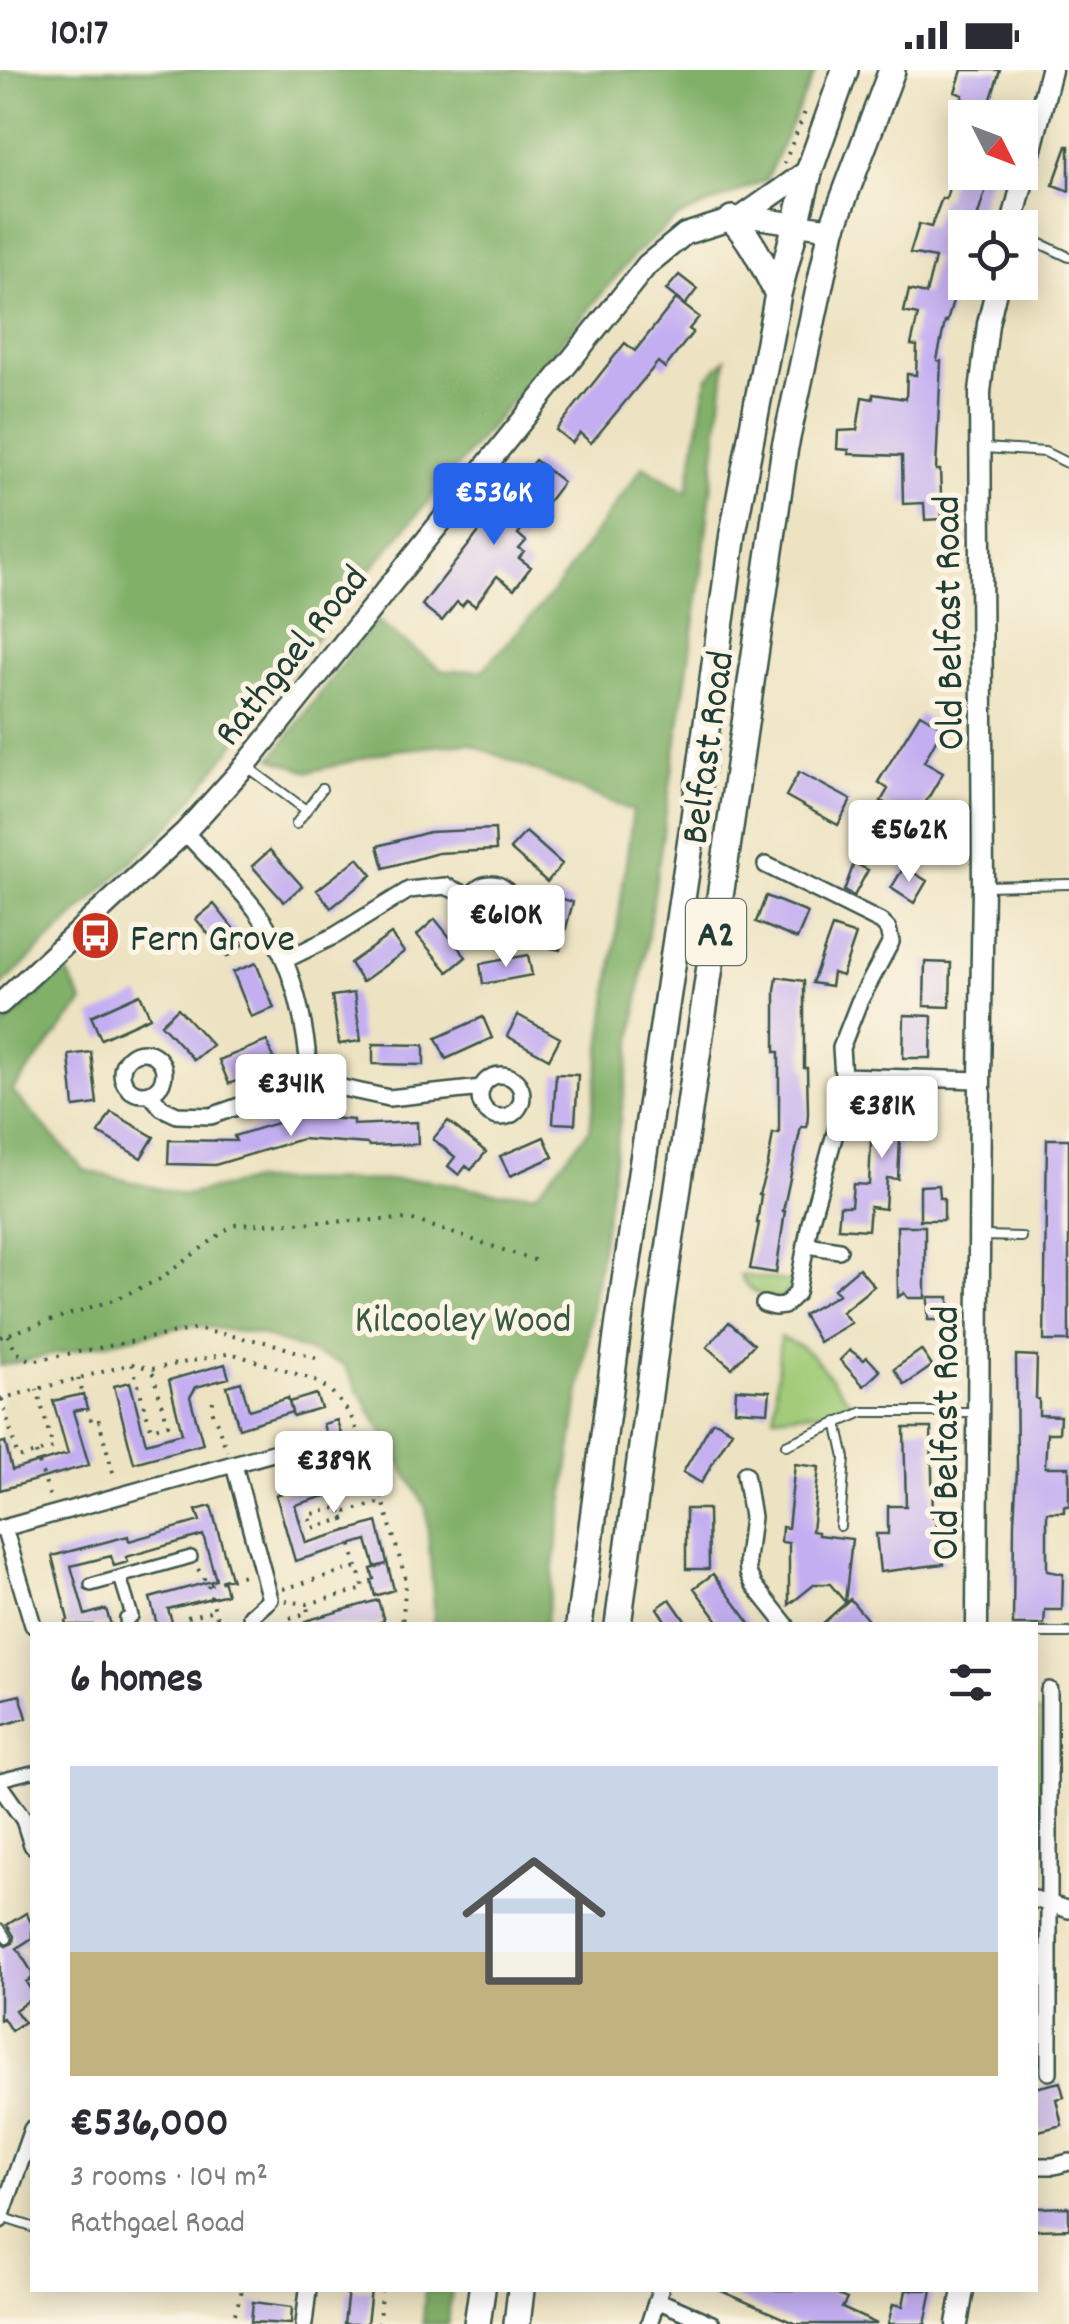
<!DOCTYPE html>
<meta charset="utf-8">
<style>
body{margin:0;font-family:Dekko,sans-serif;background:#f7f7f7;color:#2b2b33;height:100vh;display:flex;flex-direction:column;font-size:38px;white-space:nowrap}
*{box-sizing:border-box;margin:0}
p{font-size:32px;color:#7c7c81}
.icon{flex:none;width:55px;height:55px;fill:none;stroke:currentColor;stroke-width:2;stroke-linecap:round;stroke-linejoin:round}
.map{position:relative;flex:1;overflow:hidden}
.drawer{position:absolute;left:30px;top:1552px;width:1008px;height:670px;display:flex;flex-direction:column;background:#fff;border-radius:0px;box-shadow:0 5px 25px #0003}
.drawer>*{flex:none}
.needle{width:65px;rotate:132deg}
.controls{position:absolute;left:948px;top:30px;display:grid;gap:20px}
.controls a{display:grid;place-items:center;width:90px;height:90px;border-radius:0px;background:#fff;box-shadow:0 5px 25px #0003;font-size:50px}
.price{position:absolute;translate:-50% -85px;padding:0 22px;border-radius:10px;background:#fff;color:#222;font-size:32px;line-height:65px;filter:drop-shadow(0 2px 5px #0008)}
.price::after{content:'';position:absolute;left:50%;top:60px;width:30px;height:22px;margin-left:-15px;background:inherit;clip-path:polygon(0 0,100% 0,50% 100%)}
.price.current{background:#2563eb;color:#fff}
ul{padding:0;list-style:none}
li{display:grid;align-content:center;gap:20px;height:530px;padding:0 40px}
li span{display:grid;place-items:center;height:310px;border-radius:0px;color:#555}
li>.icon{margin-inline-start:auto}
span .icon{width:180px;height:180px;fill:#fffc;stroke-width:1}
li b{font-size:42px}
h2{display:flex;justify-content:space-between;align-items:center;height:120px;padding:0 40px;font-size:42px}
.status{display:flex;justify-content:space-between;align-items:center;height:70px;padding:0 50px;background:#fff;direction:ltr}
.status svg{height:28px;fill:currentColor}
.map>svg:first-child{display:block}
.green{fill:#a2cc79;stroke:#608456;stroke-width:2.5}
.forest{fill:#81b069;stroke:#50764e;stroke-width:2.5}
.building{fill:#c2aef1}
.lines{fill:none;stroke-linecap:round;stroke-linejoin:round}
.service-casing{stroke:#3e5649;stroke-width:12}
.pedestrian-casing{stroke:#3e5649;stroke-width:16}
.minor-casing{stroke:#3e5649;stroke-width:20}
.tertiary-casing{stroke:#3e5649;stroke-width:25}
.trunk-casing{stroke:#3e5649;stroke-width:30}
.path{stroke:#3e5649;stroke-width:4;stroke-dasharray:2.5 8;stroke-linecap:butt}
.service{stroke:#fff;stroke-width:8}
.pedestrian{stroke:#fff;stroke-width:11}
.minor{stroke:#fff;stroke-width:15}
.tertiary{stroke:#fff;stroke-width:20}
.trunk{stroke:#fff;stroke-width:25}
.labels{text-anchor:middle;stroke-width:10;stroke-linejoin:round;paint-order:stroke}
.shield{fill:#fcf5e5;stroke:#617469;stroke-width:2.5}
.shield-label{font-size:38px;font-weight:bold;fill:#1f3d34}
.street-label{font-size:40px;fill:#1f3d34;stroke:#fcf5e5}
.poi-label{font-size:40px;fill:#1f3d34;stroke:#fcf5e5;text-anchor:start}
.park-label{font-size:40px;fill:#395a42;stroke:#fcf5e5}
</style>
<div class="status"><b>10:17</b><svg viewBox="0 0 49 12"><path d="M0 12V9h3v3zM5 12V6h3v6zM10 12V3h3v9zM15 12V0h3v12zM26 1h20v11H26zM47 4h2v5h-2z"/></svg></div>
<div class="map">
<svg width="1069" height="2254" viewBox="0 0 1069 2254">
<rect width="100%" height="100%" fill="#fcf5e5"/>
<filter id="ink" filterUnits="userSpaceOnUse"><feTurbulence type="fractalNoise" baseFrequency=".01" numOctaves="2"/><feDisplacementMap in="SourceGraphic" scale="20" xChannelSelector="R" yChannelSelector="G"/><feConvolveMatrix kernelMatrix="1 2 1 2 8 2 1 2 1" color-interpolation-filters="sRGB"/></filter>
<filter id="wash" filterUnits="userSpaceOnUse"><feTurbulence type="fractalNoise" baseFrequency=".0048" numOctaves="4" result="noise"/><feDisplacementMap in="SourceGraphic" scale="40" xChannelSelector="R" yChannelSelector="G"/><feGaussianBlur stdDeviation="2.25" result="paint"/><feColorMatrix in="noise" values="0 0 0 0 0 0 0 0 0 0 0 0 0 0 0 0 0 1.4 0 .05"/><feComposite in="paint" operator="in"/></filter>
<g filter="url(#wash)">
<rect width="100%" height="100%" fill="#ede3c2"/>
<path class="green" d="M740,1205L793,1212C783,1240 749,1225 740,1205Z
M780,1267L800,1276L812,1285L855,1338L774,1346Z
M1035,1641L1042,1644V1807L1035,1815Z"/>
<path class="forest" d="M0,0H816L766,110L678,147L636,183L351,523L176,750L0,917Z
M726,289L701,508L545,1555H433L434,1537L426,1438L343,1294L258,1264L190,1255L0,1296V959L66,900L83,932L12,1021L84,1100L184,1125L251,1111L429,1110L494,1122L536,1123L590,1059L633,741L468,673L395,680L309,702L272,688L375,550L443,601L483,600L553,522L643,396L687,422L707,308Z
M425,2220H452L447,2254H423Z"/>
<g id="blocks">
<path class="building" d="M962,0H1000L985,48H958L963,25L955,22Z
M960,56H965V99L950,95Z
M1067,76H1069V121L1053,115Z
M953,102H991L974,158H965V188L947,252H945L937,290L941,291L936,400H940L942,449L925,450L924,433L903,434L902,386L849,384V380L837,379L838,361L857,360L862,327L873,329V324L906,329L907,304L916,305L917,276L911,275L918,245L904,242L909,220L926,224L935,188L910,183L919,154L931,157L942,128L946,129Z
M679,205L697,219L685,235L666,220Z
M676,229L699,247L689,259L693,262L665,298L658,292L591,373L580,363L572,373L556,360L625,273L635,281Z
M535,390L563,412L547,433L536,424L516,448L525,455L518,464L526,471L519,479L524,482L519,488L531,497L514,519L497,506L475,536L467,530L462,536L457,532L442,551L422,535Z
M920,644L943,657L924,692L943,703L918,745L937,758L912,797L890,784L911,749L881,731L888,719L878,712Z
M799,702L851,730L838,755L786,726Z
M495,759L496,780L438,783L384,798L378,776L429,762Z
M526,762L562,794L547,812L510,779Z
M270,780L302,816L284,832L252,796Z
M358,788L372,805L331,838L317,820Z
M854,793L868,800L854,826L844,821Z
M904,797L927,811L914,833L891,818Z
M553,826L573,832L560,880L539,875Z
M766,826L808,843L797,869L756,852Z
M214,834L245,873L227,887L196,849Z
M435,849L466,887L448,902L417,865Z
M832,857L856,865L842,906L833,903L831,916L812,913Z
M391,864L404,882L362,912L350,893Z
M528,885L532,905L483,914L480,894Z
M925,892L951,893L950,937L924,936Z
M256,893L274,938L251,947L233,902Z
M777,907L804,911V998H807L808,1043L807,1057H801L783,1141H785L776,1203L750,1199L759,1153H757L761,1125L759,1124L768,1094L773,1063L779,1064V982H775V921Z
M354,923L361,971L339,974L332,926Z
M140,924L150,947L101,969L91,946Z
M178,938L212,975L194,990L161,954Z
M518,945L560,968L549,989L507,966Z
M904,945L932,946L931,988H903Z
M483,947L492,968L446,989L436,968Z
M267,971L276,995L229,1014L219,990Z
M373,974L424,975V995L373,994Z
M91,982L97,1034L74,1037L69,985Z
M556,1004L578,1005L575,1054L553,1053Z
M884,1022H915L914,1069H900L898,1109L887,1108L885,1139L870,1137L868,1160L838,1158L840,1136H851L853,1114L869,1115L871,1070H883Z
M111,1042L154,1067L141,1088L99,1063Z
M300,1046L353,1050V1055L417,1052L418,1074L369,1076L368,1074L302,1069L215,1095L168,1094L169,1070L236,1071L234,1066Z
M448,1051L486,1082L471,1100L466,1096L459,1105L448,1096L455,1087L433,1069Z
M544,1067L553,1087L510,1106L500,1086Z
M1047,1069H1069V1271H1044Z
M939,1115L940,1128H944V1150H920V1116Z
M897,1156H925V1228H908L904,1223L898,1227Z
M859,1198L874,1216L842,1242L851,1253L819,1272L803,1245L839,1224L834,1219Z
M928,1227H949V1250H928Z
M729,1252L754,1274L732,1298L707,1277Z
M850,1280L864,1290L867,1287L880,1301L864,1316L840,1290Z
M921,1280L932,1296L905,1315L894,1299Z
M1016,1285L1037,1286L1036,1328L1039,1329V1345L1060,1346L1059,1363H1047L1045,1397H1069V1436H1064V1442H1047V1501L1063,1504L1062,1540H1045L1044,1555H1013L1014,1452L1017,1400Z
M225,1294L229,1308L196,1317L190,1327L203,1374L134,1393L114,1316L130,1312L146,1373L182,1363L169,1310Z
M241,1312L249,1340L288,1328L292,1342L239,1358L227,1316Z
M736,1319L770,1321L768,1342L735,1340Z
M83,1324L87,1338L73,1341L89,1395L0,1420V1373L5,1372L12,1400L68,1384L53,1331Z
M316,1324L321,1338L293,1346L289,1332Z
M337,1350L356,1417L295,1435L306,1473L377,1452L394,1520L375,1526L371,1510L374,1509L371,1499L386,1494L375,1497L367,1470L295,1491L276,1425L338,1406L323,1354Z
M712,1352H717L732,1361L701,1413L683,1402Z
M904,1358H931L933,1447L936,1446L939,1478L942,1477L944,1494L880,1502L876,1464H888V1436H906Z
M795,1394L819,1397L812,1461L818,1462V1465L852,1469L845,1532L830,1514H815L789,1535V1473L781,1472L782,1457L788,1458Z
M211,1436L231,1508L223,1510L227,1524L168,1539L173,1555H157L150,1528L216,1510L203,1465L126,1487L128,1492L114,1496L111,1486L71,1496L85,1545L106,1539L111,1555H66L65,1551L68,1550L52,1486L128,1466L129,1471L200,1451L196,1440Z
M686,1439H708L709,1499H686Z
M713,1504L740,1540L751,1555H721L694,1518Z
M670,1529L677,1539L688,1555H668L657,1538Z
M850,1529L867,1549L859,1555H821Z
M378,1530L384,1551L371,1555H306L305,1551Z
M20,1625L27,1648L0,1656V1630Z
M26,1843L32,1854V1868L17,1878L32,1902V1908L26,1912L32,1922V1928L15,1940L24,1952L11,1961L3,1948L0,1950V1872L6,1876L13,1873L14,1866L7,1855Z
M1060,2012L1064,2027L1056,2029L1062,2055L1035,2062V2018Z
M1069,2137V2159L1035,2160V2138Z
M348,2220H371L367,2254H344Z
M719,2220H827L847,2229L842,2238L877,2254H796Z
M906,2220H932L925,2254H888L893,2234L903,2236Z
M253,2232L292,2237L291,2254L251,2252Z"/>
</g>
</g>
<g filter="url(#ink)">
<use href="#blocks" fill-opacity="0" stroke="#3e5649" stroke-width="2.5"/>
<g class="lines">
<defs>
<path id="service" d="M1020,164L1069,187
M985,378L1045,382L1069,394
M249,698L306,740
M296,754L322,719
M983,816L1069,814
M983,1166L1021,1167
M837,1352L845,1388L840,1456
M786,1375L863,1342H977
M1035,1563H1069
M0,1858L7,1869
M1,2147L32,2157"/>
<path id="pedestrian" d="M120,1507L132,1546L126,1549L127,1555
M91,1515L191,1487
M0,1710L32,1702"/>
<path id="minor" d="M185,762C209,789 237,814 258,843C294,893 306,952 310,1011
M470 835a21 21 0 1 1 42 0a21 21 0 1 1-42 0Z
M285,890L336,865L409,820L445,816L472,827
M122 1003a21 21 0 1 1 42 0a21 21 0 1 1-42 0Z
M480 1026a21 21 0 1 1 42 0a21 21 0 1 1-42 0Z
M843,1006L980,1010
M149,1023L162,1038L177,1045L211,1046L310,1011L389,1028L482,1018
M807,1175L839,1180
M764,1234L775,1237L784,1236L797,1223L810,1153L841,1042L843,1006L841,978L859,932L891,872L888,859L881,852L766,795
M234,1395L270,1529L251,1546
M745,1404L752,1447L747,1489L748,1503L754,1515L786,1555
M4,1458L33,1555
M0,1459L298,1376
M1049,1620V2002
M0,1716L24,1750L32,1775
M1035,1829L1069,1840
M1035,2096H1054L1069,2092
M0,2150L32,2059
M657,2230L712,2254
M304,2254L308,2220
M649,2254L660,2220"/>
<path id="tertiary" d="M743,146L832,159
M1011,158L1051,0
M0,934L185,762L245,696L647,195L685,164L743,146L810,99
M977,1555L980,1010L983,816L980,322L988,254L998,212
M957,2254L963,2220"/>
<path id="trunk" d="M732,149C753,171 764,197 778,224
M579,1555L619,1251L692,762L733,463L778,224L810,99L845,0
M618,1555L661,1235L785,377L832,159L892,0
M477,2254L482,2220
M517,2254L521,2220"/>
</defs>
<use href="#service" class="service-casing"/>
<use href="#pedestrian" class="pedestrian-casing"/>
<use href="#minor" class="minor-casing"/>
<use href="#tertiary" class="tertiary-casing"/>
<use href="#trunk" class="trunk-casing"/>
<path class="path" d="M784,94L805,42
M8,1265L16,1282L32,1291L195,1259L270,1273L319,1289
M0,1267L116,1229L160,1209L233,1155L410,1149L540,1192
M132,1294L151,1359L168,1354L152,1301
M78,1308L92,1353L99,1351L115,1410
M0,1329L132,1294L152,1299L227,1284L237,1285L312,1309L331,1321L350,1344L375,1403L406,1510L402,1555
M2,1329L18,1388L53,1378L37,1319
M213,1331L212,1340L227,1381
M36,1383L51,1431
M342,1443L340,1437L309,1445L313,1458L344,1449L342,1443L383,1432
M344,1449L347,1461
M351,1475L357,1497
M198,1499L208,1515L248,1504
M208,1515L218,1551
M283,1519L357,1497L364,1519L307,1534L286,1531
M186,1555L184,1548L214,1540
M205,1555L236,1549
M287,1555L285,1550L308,1543L307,1534
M232,2254L242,2220
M379,2254L381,2220"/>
<use href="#service" class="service"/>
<use href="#pedestrian" class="pedestrian"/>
<use href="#minor" class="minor"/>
<use href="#tertiary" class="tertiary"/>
<use href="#trunk" class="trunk"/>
</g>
</g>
<defs>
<symbol id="bus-disc" viewBox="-11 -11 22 22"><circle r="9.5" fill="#c8321e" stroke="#fcf5e5"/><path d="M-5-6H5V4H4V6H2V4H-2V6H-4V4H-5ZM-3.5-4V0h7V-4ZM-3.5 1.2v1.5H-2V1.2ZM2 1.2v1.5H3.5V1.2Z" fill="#fff"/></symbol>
</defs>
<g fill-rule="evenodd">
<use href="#bus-disc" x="68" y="838" width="55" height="55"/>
</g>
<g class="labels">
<rect class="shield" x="686" y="829" width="60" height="66" rx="8"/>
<g class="shield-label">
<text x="716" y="875">A2</text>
</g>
<g class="street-label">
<text transform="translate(946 553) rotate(-91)" y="14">Old Belfast Road</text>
<text transform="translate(289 584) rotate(-51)" y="14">Rathgael Road</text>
<text transform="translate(705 677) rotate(-82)" y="14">Belfast Road</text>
<text transform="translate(943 1363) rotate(-90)" y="14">Old Belfast Road</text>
</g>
<g class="poi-label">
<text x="130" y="880">Fern Grove</text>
</g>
<g class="park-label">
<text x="463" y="1261">Kilcooley Wood</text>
</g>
</g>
</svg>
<div class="controls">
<a><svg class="needle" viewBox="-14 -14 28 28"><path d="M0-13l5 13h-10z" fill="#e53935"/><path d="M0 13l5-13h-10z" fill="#7c7c81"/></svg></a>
<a><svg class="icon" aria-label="locate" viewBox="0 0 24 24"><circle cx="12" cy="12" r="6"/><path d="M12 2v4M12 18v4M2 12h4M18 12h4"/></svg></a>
</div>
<b class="price current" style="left:494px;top:478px">€536K</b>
<b class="price" style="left:909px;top:815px">€562K</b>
<b class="price" style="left:506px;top:900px">€610K</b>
<b class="price" style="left:291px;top:1069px">€341K</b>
<b class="price" style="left:882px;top:1091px">€381K</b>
<b class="price" style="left:334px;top:1446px">€389K</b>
<section class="drawer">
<h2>6 homes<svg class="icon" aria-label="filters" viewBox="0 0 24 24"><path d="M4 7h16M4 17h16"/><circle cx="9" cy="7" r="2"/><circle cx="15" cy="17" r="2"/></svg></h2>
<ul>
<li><span style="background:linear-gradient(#c9d6e8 60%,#c2b280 0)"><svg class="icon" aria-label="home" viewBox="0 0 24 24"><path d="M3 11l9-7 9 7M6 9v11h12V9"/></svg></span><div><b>€536,000</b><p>3 rooms · 104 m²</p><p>Rathgael Road</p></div></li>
</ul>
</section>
</div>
